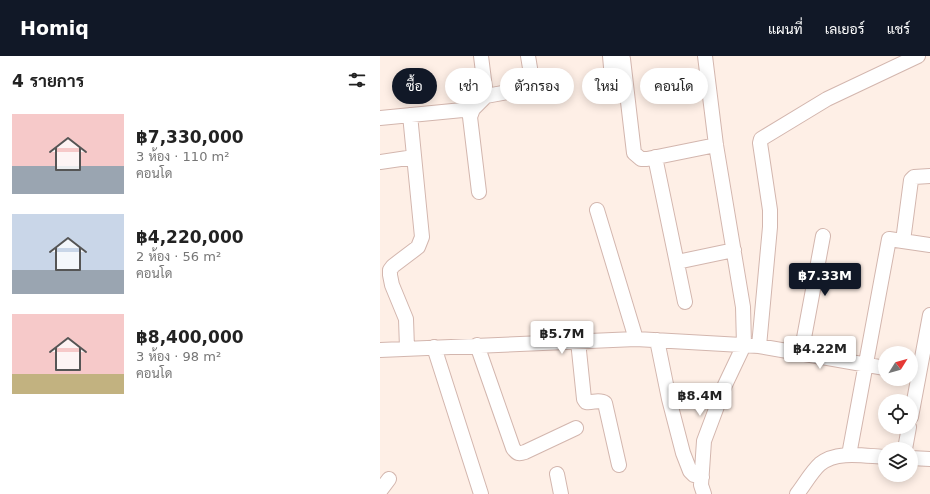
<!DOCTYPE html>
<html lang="th">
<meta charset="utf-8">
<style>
body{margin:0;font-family:"DejaVu Sans",Sarabun,sans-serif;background:#f2f2f2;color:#222;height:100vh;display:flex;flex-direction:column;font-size:15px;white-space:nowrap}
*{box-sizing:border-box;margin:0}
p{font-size:13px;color:#767676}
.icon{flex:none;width:22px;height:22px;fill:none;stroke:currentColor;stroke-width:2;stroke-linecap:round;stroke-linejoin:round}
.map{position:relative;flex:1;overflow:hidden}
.side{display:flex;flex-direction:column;background:#fff;width:380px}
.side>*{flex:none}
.banner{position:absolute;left:12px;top:12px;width:380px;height:36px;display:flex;gap:8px}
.needle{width:26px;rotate:53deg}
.tools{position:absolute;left:498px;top:290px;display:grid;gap:8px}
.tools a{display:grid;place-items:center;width:40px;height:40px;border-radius:50%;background:#fff;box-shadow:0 2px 10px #0003;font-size:20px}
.price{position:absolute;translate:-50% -34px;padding:0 9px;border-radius:4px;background:#fff;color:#222;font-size:13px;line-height:26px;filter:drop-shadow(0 1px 2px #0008)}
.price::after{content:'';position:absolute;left:50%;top:24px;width:12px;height:9px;margin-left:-6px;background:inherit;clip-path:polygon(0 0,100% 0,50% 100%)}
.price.current{background:#111827;color:#fff}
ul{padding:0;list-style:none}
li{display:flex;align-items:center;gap:12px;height:100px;padding:0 12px}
li span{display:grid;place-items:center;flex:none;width:112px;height:80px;border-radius:0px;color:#555}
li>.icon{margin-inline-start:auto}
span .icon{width:48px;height:48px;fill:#fffc;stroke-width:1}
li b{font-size:17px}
h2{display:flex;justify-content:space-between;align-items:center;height:48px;padding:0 12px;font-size:17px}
.chip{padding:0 14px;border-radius:18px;background:#fff;box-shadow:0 2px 10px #0003;font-size:14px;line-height:36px}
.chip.current{background:#111827;color:#fff}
header{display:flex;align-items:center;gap:24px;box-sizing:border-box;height:56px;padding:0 20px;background:#111827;color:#fff}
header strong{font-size:19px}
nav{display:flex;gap:22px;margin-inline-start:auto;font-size:14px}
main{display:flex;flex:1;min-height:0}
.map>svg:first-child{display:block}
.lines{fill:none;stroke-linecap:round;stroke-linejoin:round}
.minor-casing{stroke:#d3b6ae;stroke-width:16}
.minor{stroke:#fff;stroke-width:14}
</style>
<header>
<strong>Homiq</strong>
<nav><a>แผนที่</a><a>เลเยอร์</a><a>แชร์</a></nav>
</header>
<main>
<section class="side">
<h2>4 รายการ<svg class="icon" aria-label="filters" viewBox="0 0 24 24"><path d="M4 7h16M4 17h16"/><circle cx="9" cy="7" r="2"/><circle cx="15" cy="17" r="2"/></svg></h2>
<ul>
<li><span style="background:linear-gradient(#f6c9c9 65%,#9aa5b1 0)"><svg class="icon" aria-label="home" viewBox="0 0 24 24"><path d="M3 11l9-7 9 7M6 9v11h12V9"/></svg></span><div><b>฿7,330,000</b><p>3 ห้อง · 110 m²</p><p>คอนโด</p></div></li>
<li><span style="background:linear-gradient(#c9d6e8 70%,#9aa5b1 0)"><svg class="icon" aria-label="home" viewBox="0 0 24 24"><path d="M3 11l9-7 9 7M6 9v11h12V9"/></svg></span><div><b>฿4,220,000</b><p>2 ห้อง · 56 m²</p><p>คอนโด</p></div></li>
<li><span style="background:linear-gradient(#f6c9c9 75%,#c2b280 0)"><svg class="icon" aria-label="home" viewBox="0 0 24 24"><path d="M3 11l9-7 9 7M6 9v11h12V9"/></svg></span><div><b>฿8,400,000</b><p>3 ห้อง · 98 m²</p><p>คอนโด</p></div></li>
</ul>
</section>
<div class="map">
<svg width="550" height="438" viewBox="0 0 550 438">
<rect width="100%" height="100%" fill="#feefe6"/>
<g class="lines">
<defs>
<path id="minor" d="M230,0L231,11L233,14L244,15
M243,3L254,97L261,103H267L336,89
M106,40L145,33L152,24L148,0
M0,62L93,53
M275,101L305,246
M0,106L34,101
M99,136L90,61L93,53L106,40L101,0
M217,154L256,283
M523,185L531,124L534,121L550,120
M297,206L354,194
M277,284L289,343L303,397L310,415L314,419L322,421
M198,285L204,343L206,346C213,347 219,343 225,347L239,409
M97,289L133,392C137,398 139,398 145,396L196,372
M379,290L390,171V154L380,87L381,83L447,43L538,0
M54,291L101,438
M27,292L26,263L12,229L10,219V214L13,210L38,191L42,181L30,59
M0,294L256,283L379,290L505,312
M421,298L443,180
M531,361L550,259
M525,393L529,371
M469,399L509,183L550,189
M531,402L550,403
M177,418L181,438
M0,435L9,423
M324,438L321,429L324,385L345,329L364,289L363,251L336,89L325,0
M417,438C424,429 432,415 440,408C457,394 485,400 505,401"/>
</defs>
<use href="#minor" class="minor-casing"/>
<use href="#minor" class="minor"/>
</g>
</svg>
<div class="tools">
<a><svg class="needle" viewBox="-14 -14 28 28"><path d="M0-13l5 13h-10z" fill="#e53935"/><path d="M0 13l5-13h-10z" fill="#767676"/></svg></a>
<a><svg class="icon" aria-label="locate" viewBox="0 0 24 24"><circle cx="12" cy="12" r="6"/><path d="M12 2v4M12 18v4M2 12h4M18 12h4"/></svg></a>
<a><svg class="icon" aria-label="layers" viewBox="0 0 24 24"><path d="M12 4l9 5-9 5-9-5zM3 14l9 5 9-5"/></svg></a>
</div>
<b class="price current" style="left:445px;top:241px">฿7.33M</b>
<b class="price" style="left:182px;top:299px">฿5.7M</b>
<b class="price" style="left:440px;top:314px">฿4.22M</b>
<b class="price" style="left:320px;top:361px">฿8.4M</b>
<div class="banner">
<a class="chip current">ซื้อ</a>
<a class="chip">เช่า</a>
<a class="chip">ตัวกรอง</a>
<a class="chip">ใหม่</a>
<a class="chip">คอนโด</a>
</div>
</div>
</main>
